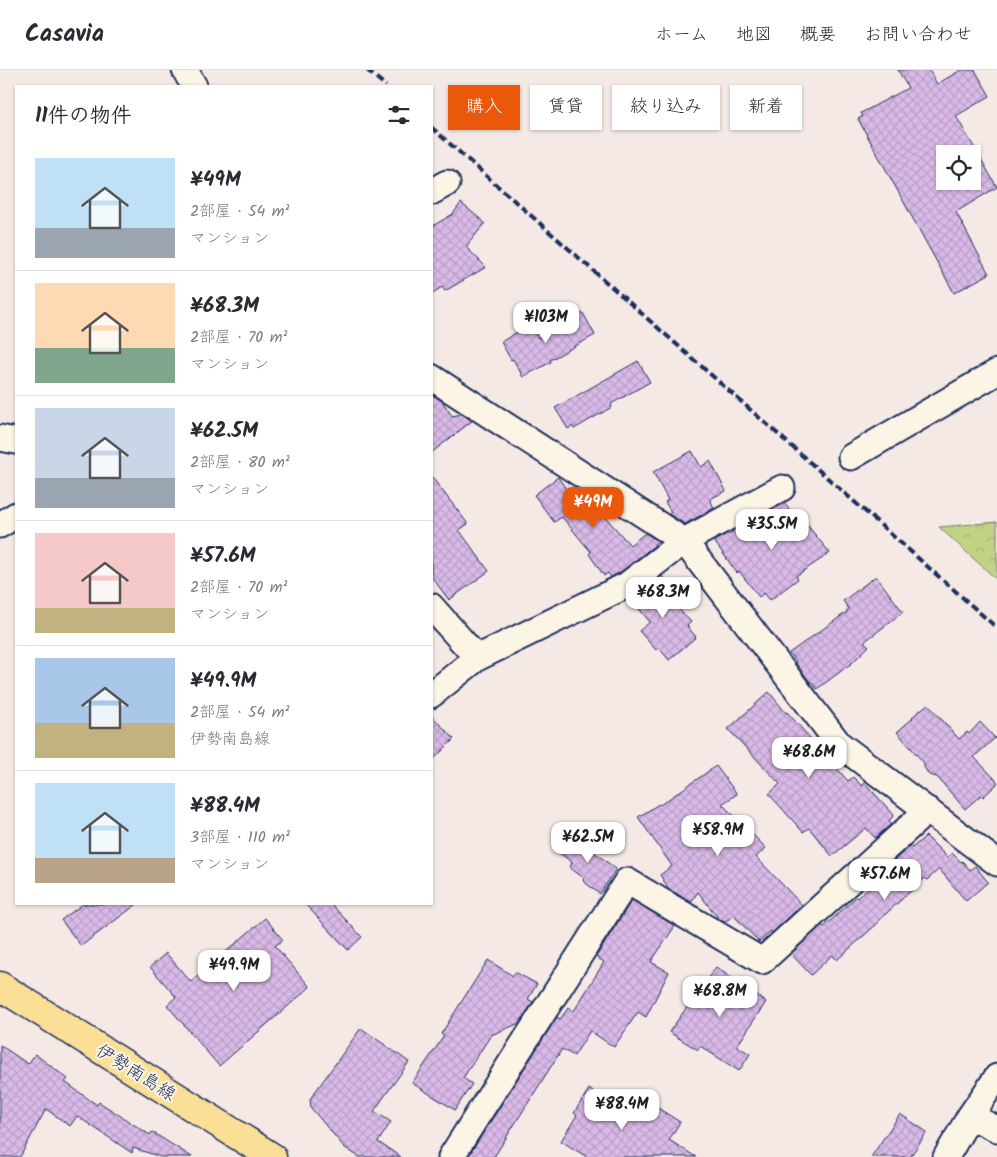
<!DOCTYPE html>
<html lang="ja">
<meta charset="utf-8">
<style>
body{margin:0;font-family:Kalam,"Klee One",sans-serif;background:#f2f2f3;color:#2b2b33;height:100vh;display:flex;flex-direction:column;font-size:19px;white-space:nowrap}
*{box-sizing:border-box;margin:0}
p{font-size:16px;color:#7c7c81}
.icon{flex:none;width:28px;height:28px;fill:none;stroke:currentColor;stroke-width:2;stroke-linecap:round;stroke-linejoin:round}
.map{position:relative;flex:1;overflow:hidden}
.sheet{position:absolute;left:15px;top:15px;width:418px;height:820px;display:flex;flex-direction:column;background:#fff;border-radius:0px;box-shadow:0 1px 4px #0004}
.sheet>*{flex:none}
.banner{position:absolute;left:448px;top:15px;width:474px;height:45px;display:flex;gap:10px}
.controls{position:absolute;left:936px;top:75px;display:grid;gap:10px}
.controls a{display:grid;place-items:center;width:45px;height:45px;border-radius:0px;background:#fff;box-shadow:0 1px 4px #0004;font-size:25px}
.price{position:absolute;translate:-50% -42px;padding:0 11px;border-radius:10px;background:#fff;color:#222;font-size:16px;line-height:32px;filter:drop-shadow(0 1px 2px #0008)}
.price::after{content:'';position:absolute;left:50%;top:30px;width:15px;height:11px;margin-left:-8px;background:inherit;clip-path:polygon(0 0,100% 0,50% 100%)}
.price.active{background:#ea580c;color:#fff}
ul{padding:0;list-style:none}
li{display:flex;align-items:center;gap:15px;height:125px;padding:0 20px}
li+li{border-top:1px solid #e1e1e2}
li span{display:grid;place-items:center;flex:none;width:140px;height:100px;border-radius:0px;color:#555}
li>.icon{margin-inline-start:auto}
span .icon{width:60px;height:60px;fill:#fffc;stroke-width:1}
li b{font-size:21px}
h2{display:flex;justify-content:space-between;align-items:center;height:60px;padding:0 20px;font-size:21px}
.pill{padding:0 18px;border-radius:0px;background:#fff;box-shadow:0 1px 4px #0004;font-size:18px;line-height:45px}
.pill.active{background:#ea580c;color:#fff}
header{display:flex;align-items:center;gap:30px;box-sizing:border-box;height:70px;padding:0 25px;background:#fff;border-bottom:1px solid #e1e1e2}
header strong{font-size:24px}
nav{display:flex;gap:28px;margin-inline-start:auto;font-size:18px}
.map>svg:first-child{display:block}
.forest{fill:url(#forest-crowns);stroke:#6e8072}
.building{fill:url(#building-cross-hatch);stroke:#1b2f5e;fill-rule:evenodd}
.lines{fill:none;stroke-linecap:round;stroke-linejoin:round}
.minor-casing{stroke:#1b2f5e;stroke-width:29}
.major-casing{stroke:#1b2f5e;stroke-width:31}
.minor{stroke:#fcf5e5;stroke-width:25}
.major{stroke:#fbdf96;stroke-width:28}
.rail{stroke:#1b2f5e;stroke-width:4;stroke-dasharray:8 4;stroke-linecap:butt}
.labels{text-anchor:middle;stroke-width:4;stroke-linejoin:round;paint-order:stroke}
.street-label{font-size:18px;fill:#1b2f5e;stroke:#fcf5e5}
</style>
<header>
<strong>Casavia</strong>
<nav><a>ホーム</a><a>地図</a><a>概要</a><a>お問い合わせ</a></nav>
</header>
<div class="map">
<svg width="997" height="1087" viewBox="0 0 997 1087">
<defs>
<pattern id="forest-crowns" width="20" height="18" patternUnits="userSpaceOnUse" patternTransform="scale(1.25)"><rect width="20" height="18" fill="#c1d185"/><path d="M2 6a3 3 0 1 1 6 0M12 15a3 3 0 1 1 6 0" fill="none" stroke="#a5b475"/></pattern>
<pattern id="building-cross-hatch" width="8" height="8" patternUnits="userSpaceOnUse" patternTransform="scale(1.25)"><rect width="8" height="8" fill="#d9b9e6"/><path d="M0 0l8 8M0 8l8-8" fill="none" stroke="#ba9fc8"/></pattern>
</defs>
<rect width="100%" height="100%" fill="#f5e9e5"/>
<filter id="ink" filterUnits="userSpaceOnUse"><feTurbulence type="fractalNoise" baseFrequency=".02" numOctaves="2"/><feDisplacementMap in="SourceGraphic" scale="10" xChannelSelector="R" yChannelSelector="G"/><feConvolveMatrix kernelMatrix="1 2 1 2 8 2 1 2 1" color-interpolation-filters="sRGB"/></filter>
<g filter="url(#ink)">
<path class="forest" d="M997,452V510L939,457Z"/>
<path class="building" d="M898,0H929L937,14L961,0H975L990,26L956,46L997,117L956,142L989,204L954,223L858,49L863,46L861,43L908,18ZM945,84H972V111H945Z
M461,133L485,153L466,177L486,197L445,221L442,217L431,224V157L453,144Z
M583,243L595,265L550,290L551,292L523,307L513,289L511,290L501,272L530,254L538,268Z
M638,291L650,312L611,334L612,337L574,359L572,356L568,359L555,338Z
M431,324L442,331L452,346L462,344L472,351L431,383Z
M692,381L701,397L710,391L726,421L710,429L714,438L685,454L669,444L671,442L665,432L668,430L653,402Z
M431,406L468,454L459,460L489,501L449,530L431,506Z
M558,407L572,428L581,421L585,424L630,475L645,463L658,471L654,474L655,475L619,503L611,507L608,503L604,506L589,484L591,482L562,447L554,452L534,425Z
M785,433L797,454L803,450L830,483L796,506L798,509L770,530L764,523L759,527L739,501L737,503L714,471L728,463L729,465L735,460Z
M662,506L677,524L670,530L691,552L687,556L696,567L669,590L659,578L656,580L639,561L650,552L631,529Z
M876,506L903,542L864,572L869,576L852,593L817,619L811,612H810L795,592L796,591L789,583L847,542L846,541L849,539L843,531Z
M769,622L786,643L787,642L848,711L853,707L862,716L865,713L894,745L889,751L891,754L875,768L866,758L832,786L809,758L803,762L769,724L780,714L728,659Z
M928,634L959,669L967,662L969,664L980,652L995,668L974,687L997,711V714L983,727L981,725L965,739L937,707L929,705L927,702L924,697V693L897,662L913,648L912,647Z
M431,645L454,669L431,692Z
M716,696L737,724L722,734L766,778L756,787L802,835L772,863L771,861L759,872L734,846L724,852L718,848L698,822L691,832L669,819L660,805L672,796L638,747L659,734L660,735Z
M571,764L616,799L600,824L583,811L584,808L570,798L572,792L559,783Z
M926,766L947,787L952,783L961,792L962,791L970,800L975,796L988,812L966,831L939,799L927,810L925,808L878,851L879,852L837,890L832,885L811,905L791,884L822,855L824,857L856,827L857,828L896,792L895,790L910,776L912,778Z
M632,830L675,856L651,892L669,902L646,947L638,942L614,977L590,961L574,986L562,979L494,1087H468L557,947L560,949L569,937L574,941L604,892L596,887Z
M83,834H137L81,876L61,850Z
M305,834H331L362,867L348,880Z
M265,848L283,870L275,876L310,917L219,996L167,935L176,927L150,897L166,883L191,912Z
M488,890L513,906L515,902L537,914L528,929L533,932L520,953L491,965L463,1008L472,1014L455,1040L412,1013L444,966L441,964Z
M716,897L766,932L737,976L750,984L739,1001L700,976L698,980L669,962Z
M361,958L409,992L374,1041L391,1052L378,1072L401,1087H359L344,1077L311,1038L310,1029Z
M0,975L28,994L35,984L68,1009L65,1012L97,1035L99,1032L150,1065L152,1062L192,1087H161L133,1078L132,1083L77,1046L70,1056L46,1039L20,1087H0Z
M589,1019L631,1046L642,1028L680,1052L669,1070L696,1087H587L561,1071L577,1045L574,1043Z
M900,1044L927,1062L910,1087H871Z"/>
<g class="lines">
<defs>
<path id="minor" d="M185,0L194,16
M431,122L447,113
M431,307L684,471L839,674L997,793
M0,368L16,371
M851,387L997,302
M0,455L16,445
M431,536L477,588L431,625
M477,588L627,515L684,471L782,418
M970,1046L997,1059
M451,1087L627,811L762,891L928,740
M946,1087L970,1046L997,1007"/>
<path id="major" d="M0,916L272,1087"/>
</defs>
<use href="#minor" class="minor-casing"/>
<use href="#major" class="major-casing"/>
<use href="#minor" class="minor"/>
<use href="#major" class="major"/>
<path class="rail" d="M367,0L386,16
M431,57L997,558"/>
</g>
</g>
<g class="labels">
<g class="street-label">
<text transform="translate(136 1002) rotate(32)" y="6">伊勢南島線</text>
</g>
</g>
</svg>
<div class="controls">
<a><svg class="icon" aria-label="locate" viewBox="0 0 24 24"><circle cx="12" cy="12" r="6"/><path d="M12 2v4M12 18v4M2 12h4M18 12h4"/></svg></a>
</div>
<b class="price" style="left:546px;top:274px">¥103M</b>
<b class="price active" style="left:593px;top:459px">¥49M</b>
<b class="price" style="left:772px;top:481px">¥35.5M</b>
<b class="price" style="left:663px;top:549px">¥68.3M</b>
<b class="price" style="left:809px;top:709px">¥68.6M</b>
<b class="price" style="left:718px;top:787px">¥58.9M</b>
<b class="price" style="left:588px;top:794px">¥62.5M</b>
<b class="price" style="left:885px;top:831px">¥57.6M</b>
<b class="price" style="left:234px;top:922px">¥49.9M</b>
<b class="price" style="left:720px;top:948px">¥68.8M</b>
<b class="price" style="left:622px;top:1061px">¥88.4M</b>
<div class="banner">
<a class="pill active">購入</a>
<a class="pill">賃貸</a>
<a class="pill">絞り込み</a>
<a class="pill">新着</a>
</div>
<section class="sheet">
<h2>11件の物件<svg class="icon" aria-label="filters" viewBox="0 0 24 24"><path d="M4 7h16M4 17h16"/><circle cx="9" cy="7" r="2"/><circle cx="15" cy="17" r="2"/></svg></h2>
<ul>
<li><span style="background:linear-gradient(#bfe0f5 70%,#9aa5b1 0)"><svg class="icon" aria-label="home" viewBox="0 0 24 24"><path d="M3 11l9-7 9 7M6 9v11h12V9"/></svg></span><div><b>¥49M</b><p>2部屋 · 54 m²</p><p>マンション</p></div></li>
<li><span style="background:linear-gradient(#ffd9b3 65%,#7fa58c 0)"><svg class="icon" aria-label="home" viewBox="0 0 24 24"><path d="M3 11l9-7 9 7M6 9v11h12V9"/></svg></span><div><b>¥68.3M</b><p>2部屋 · 70 m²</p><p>マンション</p></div></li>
<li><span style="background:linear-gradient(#c9d6e8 70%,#9aa5b1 0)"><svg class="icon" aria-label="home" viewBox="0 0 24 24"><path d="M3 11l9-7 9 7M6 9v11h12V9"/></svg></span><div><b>¥62.5M</b><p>2部屋 · 80 m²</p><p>マンション</p></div></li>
<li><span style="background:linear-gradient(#f6c9c9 75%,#c2b280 0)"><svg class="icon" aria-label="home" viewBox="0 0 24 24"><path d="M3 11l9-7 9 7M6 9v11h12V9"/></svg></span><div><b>¥57.6M</b><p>2部屋 · 70 m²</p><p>マンション</p></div></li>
<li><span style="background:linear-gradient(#a9c7e8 65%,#c2b280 0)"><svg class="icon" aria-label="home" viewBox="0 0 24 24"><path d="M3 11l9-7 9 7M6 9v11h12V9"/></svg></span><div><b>¥49.9M</b><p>2部屋 · 54 m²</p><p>伊勢南島線</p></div></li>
<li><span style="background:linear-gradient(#bfe0f5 75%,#b9a48a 0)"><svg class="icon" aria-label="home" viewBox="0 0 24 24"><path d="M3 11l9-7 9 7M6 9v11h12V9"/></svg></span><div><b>¥88.4M</b><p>3部屋 · 110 m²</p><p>マンション</p></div></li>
</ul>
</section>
</div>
